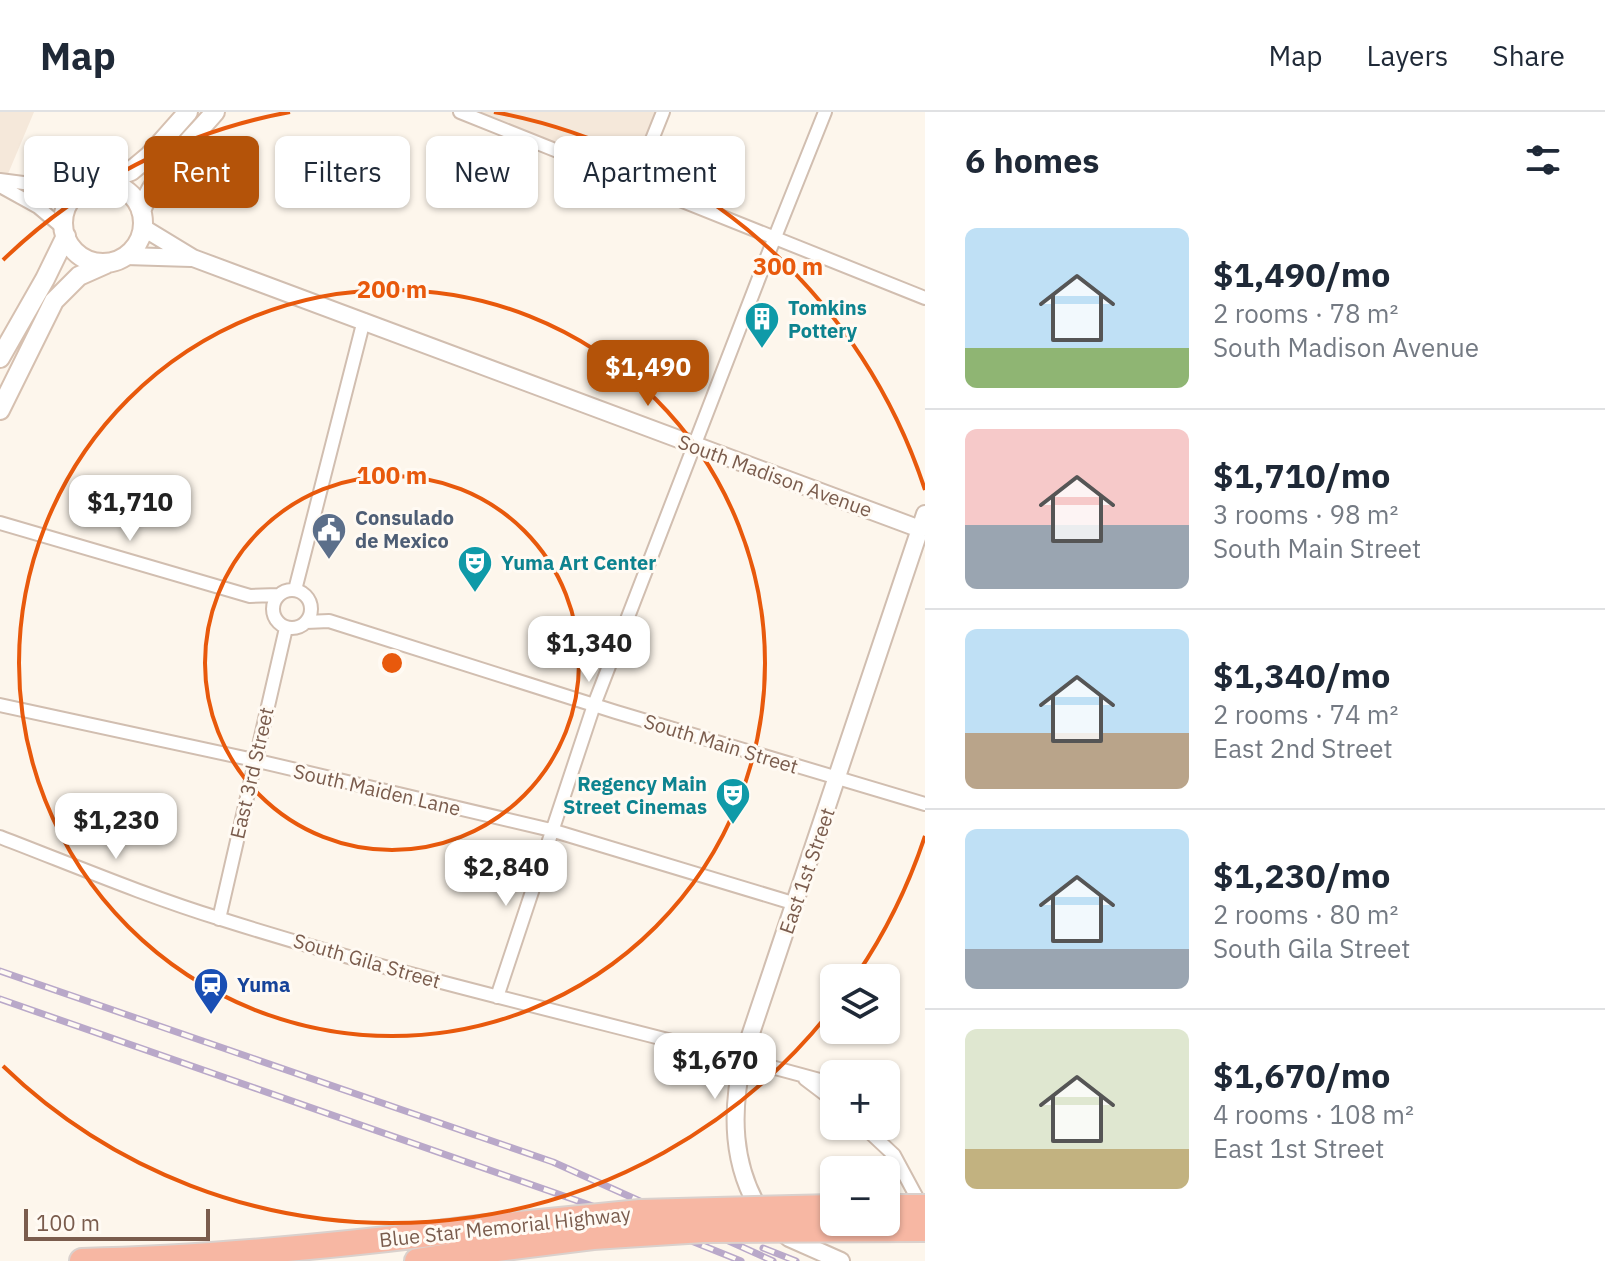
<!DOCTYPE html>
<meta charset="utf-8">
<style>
body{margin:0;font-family:"IBM Plex Sans",sans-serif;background:#f2f2f3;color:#1f2937;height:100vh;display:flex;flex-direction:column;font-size:30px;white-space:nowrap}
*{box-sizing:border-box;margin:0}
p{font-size:26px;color:#747a83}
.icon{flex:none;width:44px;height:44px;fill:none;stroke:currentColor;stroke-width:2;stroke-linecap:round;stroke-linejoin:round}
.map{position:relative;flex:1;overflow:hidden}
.drawer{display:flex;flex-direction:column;background:#fff;width:680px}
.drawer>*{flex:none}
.banner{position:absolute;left:24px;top:24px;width:760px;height:72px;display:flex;gap:16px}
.buttons{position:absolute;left:820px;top:852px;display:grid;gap:16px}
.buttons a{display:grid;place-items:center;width:80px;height:80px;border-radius:12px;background:#fff;box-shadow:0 2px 6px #0004;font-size:40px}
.scale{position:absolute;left:24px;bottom:20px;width:186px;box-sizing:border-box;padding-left:8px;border:4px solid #7a5c4d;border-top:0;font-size:22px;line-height:28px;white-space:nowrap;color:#7a5c4d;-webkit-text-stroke:6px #fffaf3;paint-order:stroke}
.price{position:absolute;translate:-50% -68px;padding:0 18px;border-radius:16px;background:#fff;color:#222;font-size:26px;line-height:52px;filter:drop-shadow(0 2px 4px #0008)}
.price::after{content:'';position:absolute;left:50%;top:48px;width:24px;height:18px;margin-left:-12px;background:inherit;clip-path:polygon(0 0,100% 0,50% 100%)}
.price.selected{background:#b45309;color:#fff}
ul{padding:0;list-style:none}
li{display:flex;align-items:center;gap:24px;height:200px;padding:0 40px}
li+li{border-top:2px solid #e0e1e3}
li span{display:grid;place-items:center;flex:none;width:224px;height:160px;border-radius:12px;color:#555}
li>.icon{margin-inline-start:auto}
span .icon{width:96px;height:96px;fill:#fffc;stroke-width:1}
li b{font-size:34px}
h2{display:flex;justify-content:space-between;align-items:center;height:96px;padding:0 40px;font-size:34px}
.tag{padding:0 28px;border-radius:12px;background:#fff;box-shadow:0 2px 6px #0004;font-size:28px;line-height:72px}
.tag.selected{background:#b45309;color:#fff}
header{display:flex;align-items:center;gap:48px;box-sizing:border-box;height:112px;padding:0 40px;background:#fff;border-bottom:2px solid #e0e1e3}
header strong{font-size:38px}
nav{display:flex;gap:44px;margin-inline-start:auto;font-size:28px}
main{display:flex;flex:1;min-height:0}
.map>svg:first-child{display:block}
.residential{fill:#f5e8da}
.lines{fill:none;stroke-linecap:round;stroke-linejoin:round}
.minor-casing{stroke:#d1beb0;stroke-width:16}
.tertiary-casing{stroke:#d1beb0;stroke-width:20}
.secondary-casing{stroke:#d6c0b0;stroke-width:22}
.motorway-casing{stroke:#dad1cd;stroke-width:28}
.minor{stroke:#fff;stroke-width:12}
.tertiary{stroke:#fff;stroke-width:16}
.secondary{stroke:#fff;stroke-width:18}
.motorway{stroke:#f7b7a3;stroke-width:24}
.rail-casing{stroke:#b9a8c9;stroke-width:7}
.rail{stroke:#fffaf3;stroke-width:4;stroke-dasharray:12;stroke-linecap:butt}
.motorway-bridge-casing{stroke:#dad1cd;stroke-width:28;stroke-linecap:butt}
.motorway-bridge{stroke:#f7b7a3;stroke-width:24}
.ring{fill:none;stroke:#e8590c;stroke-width:4}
.labels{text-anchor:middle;stroke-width:6;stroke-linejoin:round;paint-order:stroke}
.culture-label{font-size:20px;font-weight:bold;fill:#0d838f;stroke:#fffaf3;text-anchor:start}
.street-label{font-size:20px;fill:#7a5c4d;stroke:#fffaf3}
.service-label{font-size:20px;font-weight:bold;fill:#4e5e75;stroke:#fffaf3;text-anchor:start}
.transit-label{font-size:20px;font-weight:bold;fill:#164399;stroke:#fffaf3;text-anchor:start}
.centre{fill:#e8590c;stroke:#fffaf3;stroke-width:4}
.ring-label{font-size:24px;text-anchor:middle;font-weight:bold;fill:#e8590c;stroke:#fffaf3;stroke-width:6;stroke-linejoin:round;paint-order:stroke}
</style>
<header>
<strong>Map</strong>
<nav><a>Map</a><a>Layers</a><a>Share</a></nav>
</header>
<main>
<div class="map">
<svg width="925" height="1149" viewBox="0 0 925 1149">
<rect width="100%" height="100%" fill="#fdf6ec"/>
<path class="residential" d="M0,0H34L5,69L0,67Z
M461,0H663L635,70Z"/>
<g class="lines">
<defs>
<path id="minor" d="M460,0L925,186
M0,68L54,75H86
M635,70L663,0
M0,74L38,95L63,116
M0,411L250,484L278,483
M273 497a19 19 0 1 1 38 0a19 19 0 1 1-38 0Z
M295,478L364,208
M306,510L329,509L616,600L925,692
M0,593L254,648L551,718L796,792
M0,725C73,753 146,784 221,807C423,871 630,915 834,972
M219,807L286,516
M497,885L594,593L767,145L825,0
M805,967L834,989
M863,1014L894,1043L923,1097"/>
<path id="tertiary" d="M142,115L193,146L920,417
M126,144L191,146
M762,1102C731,1053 731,1000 743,945L925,402
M779,1118L789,1126L841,1149"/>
<path id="secondary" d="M102,70L131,59L149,44L188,0
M63 111a40 40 0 1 1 80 0a40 40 0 1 1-80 0Z
M141,99C156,58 188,32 215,0
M0,246L45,167L66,124
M0,298L54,189L79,164L106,152"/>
<path id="motorway" d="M82,1149C215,1146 346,1133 478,1116
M417,1149L481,1139"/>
</defs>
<use href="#minor" class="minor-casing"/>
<use href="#tertiary" class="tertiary-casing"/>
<use href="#secondary" class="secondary-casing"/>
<use href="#motorway" class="motorway-casing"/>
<use href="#minor" class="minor"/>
<use href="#tertiary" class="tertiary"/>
<use href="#secondary" class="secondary"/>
<use href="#motorway" class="motorway"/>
<defs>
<path id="rail" d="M0,859L553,1050L773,1149
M0,887L684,1126L741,1149
M763,1136L796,1149"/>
</defs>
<use href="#rail" class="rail-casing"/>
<use href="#rail" class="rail"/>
<defs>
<path id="motorway-bridge" d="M886,1095H925
M478,1116L640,1100L834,1095
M481,1139L593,1125L703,1118L925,1117"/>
</defs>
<use href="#motorway-bridge" class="motorway-bridge-casing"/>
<use href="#motorway-bridge" class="motorway-bridge"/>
</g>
<g class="ring">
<circle cx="392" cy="551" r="187"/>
<circle cx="392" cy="551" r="373"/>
<path d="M925 724A560 560 0 0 1 856 864M833 896A560 560 0 0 1 3 954M3 148A560 560 0 0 1 290 0M494 0A560 560 0 0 1 925 378"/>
</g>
<defs>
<symbol id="building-pin" viewBox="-11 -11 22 30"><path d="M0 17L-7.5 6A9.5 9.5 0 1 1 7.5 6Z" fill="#0f9aa8" stroke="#fffaf3"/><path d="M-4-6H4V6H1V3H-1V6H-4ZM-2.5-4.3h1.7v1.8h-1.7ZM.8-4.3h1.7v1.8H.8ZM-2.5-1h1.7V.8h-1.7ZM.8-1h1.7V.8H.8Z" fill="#fff"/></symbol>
<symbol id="civic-pin" viewBox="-11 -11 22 30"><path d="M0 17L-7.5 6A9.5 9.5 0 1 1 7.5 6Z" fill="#5c6f8a" stroke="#fffaf3"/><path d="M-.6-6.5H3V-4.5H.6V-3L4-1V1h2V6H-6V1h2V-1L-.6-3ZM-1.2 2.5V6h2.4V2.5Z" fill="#fff"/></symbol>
<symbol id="theatre-pin" viewBox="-11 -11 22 30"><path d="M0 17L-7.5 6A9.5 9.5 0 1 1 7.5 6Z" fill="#0f9aa8" stroke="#fffaf3"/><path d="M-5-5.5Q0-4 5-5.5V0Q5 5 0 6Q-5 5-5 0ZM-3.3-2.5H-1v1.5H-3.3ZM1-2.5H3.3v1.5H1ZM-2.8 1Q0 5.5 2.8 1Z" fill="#fff"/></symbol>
<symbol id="station-pin" viewBox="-11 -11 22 30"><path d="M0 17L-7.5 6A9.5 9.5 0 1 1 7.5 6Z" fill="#1a4fb4" stroke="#fffaf3"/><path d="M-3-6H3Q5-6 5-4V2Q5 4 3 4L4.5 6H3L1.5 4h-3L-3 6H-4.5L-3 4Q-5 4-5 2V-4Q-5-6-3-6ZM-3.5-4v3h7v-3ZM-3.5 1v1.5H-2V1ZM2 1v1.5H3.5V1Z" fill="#fff"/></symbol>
</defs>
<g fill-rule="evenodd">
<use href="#building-pin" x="742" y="187" width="40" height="54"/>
<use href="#civic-pin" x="309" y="398" width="40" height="54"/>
<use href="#theatre-pin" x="455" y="431" width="40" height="54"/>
<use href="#theatre-pin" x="713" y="663" width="40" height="54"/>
<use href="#station-pin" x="191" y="853" width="40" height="54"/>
</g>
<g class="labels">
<g class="culture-label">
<text x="788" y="203">Tomkins<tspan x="788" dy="23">Pottery</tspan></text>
<text x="501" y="458">Yuma Art Center</text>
<text x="707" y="679" text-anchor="end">Regency Main<tspan x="707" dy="23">Street Cinemas</tspan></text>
</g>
<g class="street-label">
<text transform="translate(775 364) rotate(20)" y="7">South Madison Avenue</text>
<text transform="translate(721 632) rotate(17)" y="7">South Main Street</text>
<text transform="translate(252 661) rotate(-77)" y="7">East 3rd Street</text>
<text transform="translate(377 678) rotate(13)" y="7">South Maiden Lane</text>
<text transform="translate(807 759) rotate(-71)" y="7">East 1st Street</text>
<text transform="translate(367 849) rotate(16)" y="7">South Gila Street</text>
<text transform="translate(505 1115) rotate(-6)" y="7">Blue Star Memorial Highway</text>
</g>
<g class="service-label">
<text x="355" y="413">Consulado<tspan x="355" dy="23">de Mexico</tspan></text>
</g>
<g class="transit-label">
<text x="237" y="880">Yuma</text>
</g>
</g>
<circle cx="392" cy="551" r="12" class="centre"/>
<g class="ring-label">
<text x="788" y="163">300 m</text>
<text x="392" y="186">200 m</text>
<text x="392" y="372">100 m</text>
</g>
</svg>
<div class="buttons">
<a><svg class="icon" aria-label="layers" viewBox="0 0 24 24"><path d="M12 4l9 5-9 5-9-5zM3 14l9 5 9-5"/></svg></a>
<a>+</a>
<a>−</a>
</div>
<div class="scale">100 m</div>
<b class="price selected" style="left:648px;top:296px">$1,490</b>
<b class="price" style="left:130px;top:431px">$1,710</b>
<b class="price" style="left:589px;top:572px">$1,340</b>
<b class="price" style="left:116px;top:749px">$1,230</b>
<b class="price" style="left:506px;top:796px">$2,840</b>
<b class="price" style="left:715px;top:989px">$1,670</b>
<div class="banner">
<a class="tag">Buy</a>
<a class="tag selected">Rent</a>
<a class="tag">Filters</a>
<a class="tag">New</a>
<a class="tag">Apartment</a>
</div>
</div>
<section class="drawer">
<h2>6 homes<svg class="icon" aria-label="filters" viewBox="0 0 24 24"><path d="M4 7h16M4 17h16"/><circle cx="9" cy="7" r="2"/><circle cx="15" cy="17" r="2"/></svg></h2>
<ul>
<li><span style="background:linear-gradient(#bfe0f5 75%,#8fb573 0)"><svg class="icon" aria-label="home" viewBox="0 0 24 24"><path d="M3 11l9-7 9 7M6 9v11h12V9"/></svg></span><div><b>$1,490/mo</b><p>2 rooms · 78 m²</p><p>South Madison Avenue</p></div></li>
<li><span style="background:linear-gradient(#f6c9c9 60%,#9aa5b1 0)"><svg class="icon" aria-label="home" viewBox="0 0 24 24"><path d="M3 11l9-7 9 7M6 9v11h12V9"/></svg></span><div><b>$1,710/mo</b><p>3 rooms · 98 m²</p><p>South Main Street</p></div></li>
<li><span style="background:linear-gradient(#bfe0f5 65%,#b9a48a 0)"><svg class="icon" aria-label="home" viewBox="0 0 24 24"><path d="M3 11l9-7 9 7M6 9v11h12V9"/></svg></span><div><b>$1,340/mo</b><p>2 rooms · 74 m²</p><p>East 2nd Street</p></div></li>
<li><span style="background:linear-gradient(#bfe0f5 75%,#9aa5b1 0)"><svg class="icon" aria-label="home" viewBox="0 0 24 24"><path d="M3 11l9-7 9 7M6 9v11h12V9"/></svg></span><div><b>$1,230/mo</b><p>2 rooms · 80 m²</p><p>South Gila Street</p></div></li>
<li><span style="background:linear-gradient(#dfe7d0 75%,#c2b280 0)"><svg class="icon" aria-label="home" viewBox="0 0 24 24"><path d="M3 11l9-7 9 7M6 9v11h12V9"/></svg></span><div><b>$1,670/mo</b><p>4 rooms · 108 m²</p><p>East 1st Street</p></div></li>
</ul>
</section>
</main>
